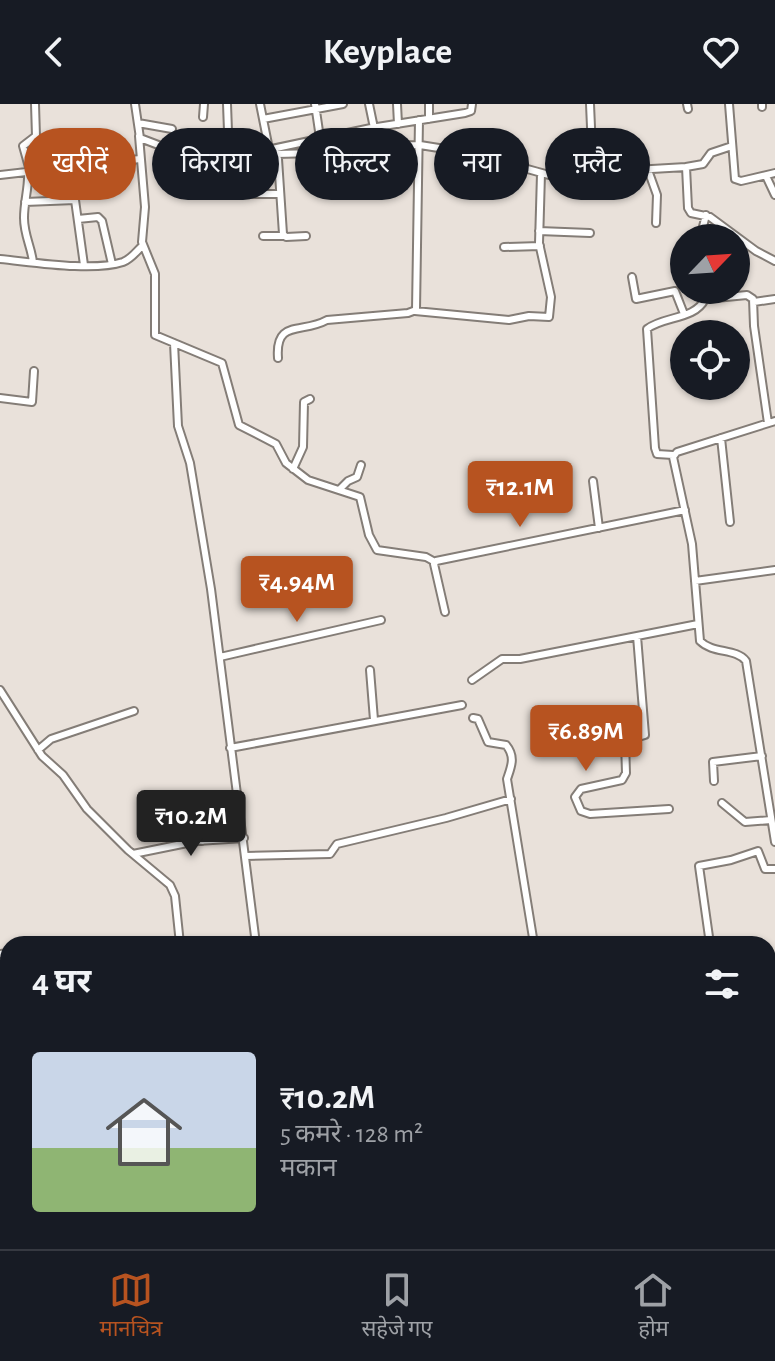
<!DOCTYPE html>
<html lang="hi">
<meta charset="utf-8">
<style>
body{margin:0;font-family:"Alegreya Sans","Noto Sans Devanagari",sans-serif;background:#20242c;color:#f1f3f6;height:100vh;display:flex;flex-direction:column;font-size:30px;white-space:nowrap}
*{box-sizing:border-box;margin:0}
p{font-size:26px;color:#9ea1a6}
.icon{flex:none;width:44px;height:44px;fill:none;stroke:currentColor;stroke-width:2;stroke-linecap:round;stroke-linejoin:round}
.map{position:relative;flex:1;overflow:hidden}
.sheet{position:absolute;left:0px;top:832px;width:776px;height:314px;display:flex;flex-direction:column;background:#171b24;border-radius:24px 24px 0 0;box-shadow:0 2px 6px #0004}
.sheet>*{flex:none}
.hud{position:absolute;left:24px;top:24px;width:728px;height:72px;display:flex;gap:16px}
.needle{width:52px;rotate:65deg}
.fabs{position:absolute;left:670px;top:120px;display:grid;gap:16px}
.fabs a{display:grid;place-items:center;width:80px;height:80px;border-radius:50%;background:#171b24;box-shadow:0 2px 6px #0004;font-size:40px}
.price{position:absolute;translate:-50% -68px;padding:0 18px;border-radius:8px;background:#b75320;color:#fff;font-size:26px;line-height:52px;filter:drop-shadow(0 2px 4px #0008)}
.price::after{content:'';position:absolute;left:50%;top:48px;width:24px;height:18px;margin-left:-12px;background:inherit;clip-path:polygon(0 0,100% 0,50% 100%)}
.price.active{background:#222;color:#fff}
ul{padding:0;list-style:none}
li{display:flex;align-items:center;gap:24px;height:200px;padding:0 32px}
li span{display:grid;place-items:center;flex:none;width:224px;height:160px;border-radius:8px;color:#555}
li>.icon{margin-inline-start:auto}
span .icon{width:96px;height:96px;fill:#fffc;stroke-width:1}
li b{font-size:34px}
h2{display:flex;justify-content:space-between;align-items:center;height:96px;padding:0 32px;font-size:34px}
.tag{padding:0 28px;border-radius:36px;background:#171b24;box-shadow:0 2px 6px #0004;font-size:28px;line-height:72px}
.tag.active{background:#b75320;color:#fff}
header{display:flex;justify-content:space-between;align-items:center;height:104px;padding:0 32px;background:#171b24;font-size:36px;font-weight:700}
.dock{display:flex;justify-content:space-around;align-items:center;height:112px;border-top:2px solid #363941;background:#171b24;font-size:22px;color:#9ea1a6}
.dock a{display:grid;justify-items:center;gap:4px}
.dock .active{color:#b75320}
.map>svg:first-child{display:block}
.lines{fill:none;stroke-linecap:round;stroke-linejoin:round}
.street-casing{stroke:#847d77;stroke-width:10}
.secondary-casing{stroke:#847d77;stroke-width:12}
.street{stroke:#fff;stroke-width:6}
.secondary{stroke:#fff;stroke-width:8}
</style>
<header><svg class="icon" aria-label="back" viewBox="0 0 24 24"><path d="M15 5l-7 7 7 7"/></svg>Keyplace<svg class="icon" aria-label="heart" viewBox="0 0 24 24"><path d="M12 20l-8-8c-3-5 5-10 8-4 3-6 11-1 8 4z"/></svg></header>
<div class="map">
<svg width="775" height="1145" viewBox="0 0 775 1145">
<rect width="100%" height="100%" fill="#e9e1da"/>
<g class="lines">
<defs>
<path id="street" d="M135,0L140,34L195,55L229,54L371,24L465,9L471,7L472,0
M227,0L229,54
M260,0L269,45
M315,0L320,34
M369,0L374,24
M397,0L398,20
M429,0V15
M590,0L593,69
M687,0L688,5
M729,0L735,75L741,77L775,69
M762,0V3
M203,13L204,0
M263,15L343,0
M138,19L172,25
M139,32L145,103L142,138L155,170V231L222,259L239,321L276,340L286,359L308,376L360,393L369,431L377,446L426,453L435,458
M732,42L711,49L703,60L686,63L688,104L691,109L710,113L756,147L775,157
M275,47L278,55L283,130L286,133L306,132
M277,50L316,49L366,42L420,41L470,49L549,71L686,63
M225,54L230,90H280
M648,66L657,91L656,119
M30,67L23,42L36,32L35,0
M28,68C29,83 24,97 24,114C24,131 31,142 33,158
M0,71L140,55
M766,72L775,91
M25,98L75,96L84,161
M78,115L98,113L102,117L112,160
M539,127L590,129
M263,132H283
M700,134L706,111
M504,143L540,142
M0,155C32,158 93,168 123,158C131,155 136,148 142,142
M632,173L636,195L675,187L684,210
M754,198L775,195
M415,207L509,216L529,212L549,213L551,193L539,139L541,70
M174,239L178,322L190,359L211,485L256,840
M278,254C275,215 302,230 327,216L408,209L416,206L419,16
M0,294L32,298L34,267
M775,317L677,348L673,353L692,440L700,537C713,550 736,544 746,557L775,738
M721,334L730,418
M673,351L657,350L655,344L647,225C663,212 695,216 705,195L747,191L753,195L754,222L768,319
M293,365L303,343L304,298L310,295
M593,377L599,424
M340,385L348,377L357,373L361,361
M695,477L775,466
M445,508L434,460L436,457L685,406
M637,532L645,631L625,637L626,669L622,676L581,685L575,693L581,707L590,710L669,705
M220,553L381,516
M370,566L374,616
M472,576L502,555H520L698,520
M0,586L42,652L63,671L87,705L128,746L170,781L175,792L180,840
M473,614L478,615L488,638L506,641C516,653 511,663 507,675L534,840
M230,644L462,601
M38,646L51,635L134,607
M714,677L713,658L762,652
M186,692L201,694L203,737
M722,699L745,718L771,716
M133,750L197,737L244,734
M246,752L330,750L337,740L446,714L511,695
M710,840L699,762L731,756L758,747L765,765H775
M0,850L8,849
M768,1012L775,1011
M768,1041L775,1040
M34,1138L35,1145
M226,1138V1145
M325,1138L326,1145
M476,1138L478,1145
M376,1145L417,1141L421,1138
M595,1145L622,1143L635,1138"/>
<path id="secondary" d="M768,859H775
M0,995L8,993"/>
</defs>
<use href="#street" class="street-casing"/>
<use href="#secondary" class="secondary-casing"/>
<use href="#street" class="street"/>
<use href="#secondary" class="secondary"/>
</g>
</svg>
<div class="fabs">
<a><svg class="needle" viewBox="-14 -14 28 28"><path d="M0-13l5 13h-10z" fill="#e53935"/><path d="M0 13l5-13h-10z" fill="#9ea1a6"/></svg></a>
<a><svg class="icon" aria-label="locate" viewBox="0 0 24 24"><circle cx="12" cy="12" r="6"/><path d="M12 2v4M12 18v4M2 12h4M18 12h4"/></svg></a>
</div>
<b class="price" style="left:520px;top:425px">₹12.1M</b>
<b class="price" style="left:297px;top:520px">₹4.94M</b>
<b class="price" style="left:586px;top:669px">₹6.89M</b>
<b class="price active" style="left:191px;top:754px">₹10.2M</b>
<div class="hud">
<a class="tag active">खरीदें</a>
<a class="tag">किराया</a>
<a class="tag">फ़िल्टर</a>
<a class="tag">नया</a>
<a class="tag">फ़्लैट</a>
</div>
<section class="sheet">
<h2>4 घर<svg class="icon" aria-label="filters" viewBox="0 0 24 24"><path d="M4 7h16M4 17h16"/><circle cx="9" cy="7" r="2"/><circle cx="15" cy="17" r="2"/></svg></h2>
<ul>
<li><span style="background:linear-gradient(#c9d6e8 60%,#8fb573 0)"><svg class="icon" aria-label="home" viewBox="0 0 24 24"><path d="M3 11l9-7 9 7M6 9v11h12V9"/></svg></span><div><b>₹10.2M</b><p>5 कमरे · 128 m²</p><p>मकान</p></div></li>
</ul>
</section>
</div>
<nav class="dock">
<a class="active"><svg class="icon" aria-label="map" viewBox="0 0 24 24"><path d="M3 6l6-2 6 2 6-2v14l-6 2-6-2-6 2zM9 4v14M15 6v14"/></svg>मानचित्र</a>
<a><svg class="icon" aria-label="saved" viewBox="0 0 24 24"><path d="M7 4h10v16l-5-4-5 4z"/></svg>सहेजे गए</a>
<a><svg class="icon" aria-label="home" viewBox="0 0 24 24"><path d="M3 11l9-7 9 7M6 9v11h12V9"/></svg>होम</a>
</nav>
